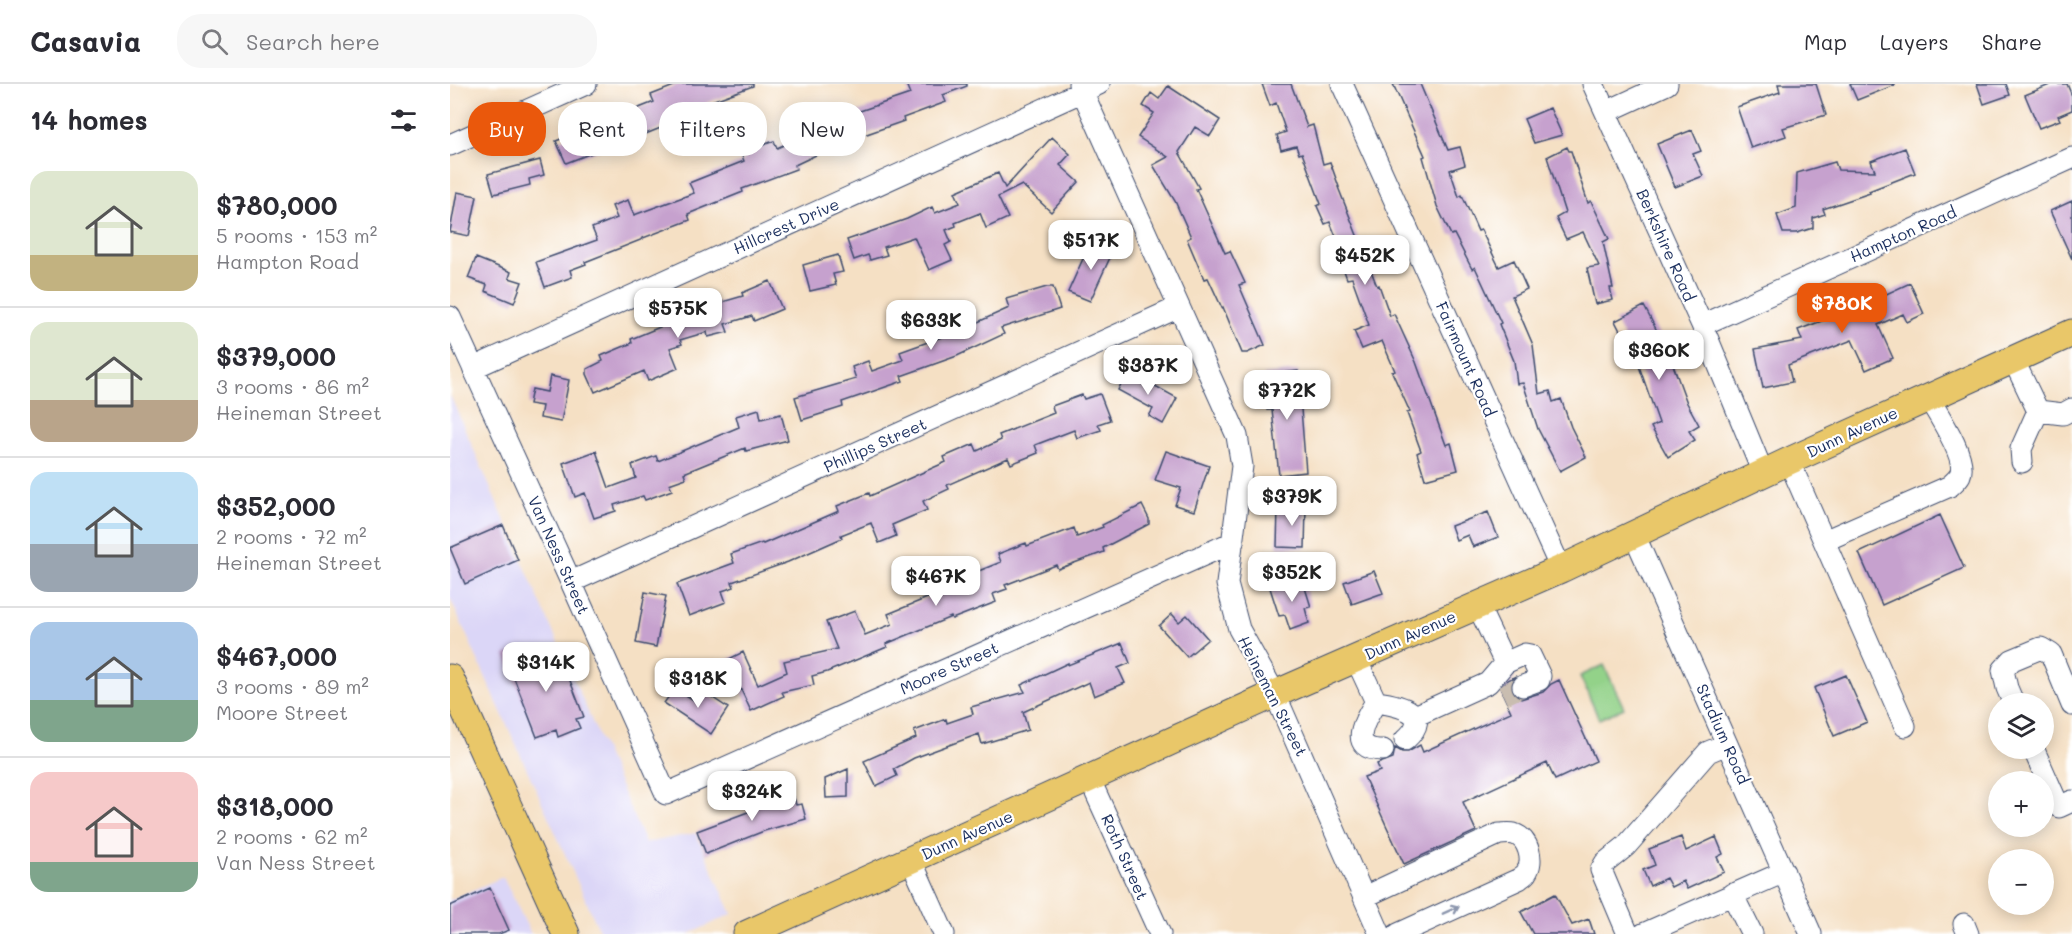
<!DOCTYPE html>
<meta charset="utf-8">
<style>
body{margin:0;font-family:Mali,sans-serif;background:#f7f7f7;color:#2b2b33;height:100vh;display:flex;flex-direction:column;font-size:22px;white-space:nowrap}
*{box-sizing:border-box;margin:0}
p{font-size:20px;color:#7c7c81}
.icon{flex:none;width:33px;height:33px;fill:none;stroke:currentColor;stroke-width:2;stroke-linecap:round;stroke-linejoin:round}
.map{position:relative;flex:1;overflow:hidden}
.side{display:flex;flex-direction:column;background:#fff;width:450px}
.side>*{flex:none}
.hud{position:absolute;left:18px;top:18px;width:570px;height:54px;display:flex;gap:12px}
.controls{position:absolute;left:1538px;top:609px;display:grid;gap:12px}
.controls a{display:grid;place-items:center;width:66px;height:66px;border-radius:50%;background:#fff;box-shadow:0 3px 15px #0003;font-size:30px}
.price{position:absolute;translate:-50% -51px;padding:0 14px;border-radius:12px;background:#fff;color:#222;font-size:20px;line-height:39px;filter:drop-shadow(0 2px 3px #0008)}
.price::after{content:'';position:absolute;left:50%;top:36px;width:18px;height:14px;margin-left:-9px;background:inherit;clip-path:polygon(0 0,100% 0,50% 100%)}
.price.active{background:#ea580c;color:#fff}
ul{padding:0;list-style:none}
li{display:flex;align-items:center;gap:18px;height:150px;padding:0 30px}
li+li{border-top:2px solid #e1e1e2}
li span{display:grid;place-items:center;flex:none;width:168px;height:120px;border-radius:18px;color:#555}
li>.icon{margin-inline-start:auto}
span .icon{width:72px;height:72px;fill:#fffc;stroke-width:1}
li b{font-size:26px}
h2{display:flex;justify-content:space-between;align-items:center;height:72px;padding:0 30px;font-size:26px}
.tag{padding:0 21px;border-radius:24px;background:#fff;box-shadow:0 3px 15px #0003;font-size:21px;line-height:54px}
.tag.active{background:#ea580c;color:#fff}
header{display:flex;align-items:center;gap:36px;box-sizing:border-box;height:84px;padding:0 30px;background:#fff;border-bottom:2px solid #e1e1e2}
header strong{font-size:28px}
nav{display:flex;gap:33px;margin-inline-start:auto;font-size:21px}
.search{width:420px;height:54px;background:#f7f7f7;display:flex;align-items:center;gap:15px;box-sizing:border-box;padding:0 21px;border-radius:24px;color:#7c7c81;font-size:22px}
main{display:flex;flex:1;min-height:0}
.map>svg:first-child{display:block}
.built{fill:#dbd6f7}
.green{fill:#93d289;stroke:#578074;stroke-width:1.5}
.building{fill:#c6a1ce}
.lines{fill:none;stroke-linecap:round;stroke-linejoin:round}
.minor-tunnel{stroke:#c9bdb0;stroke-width:21;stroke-dasharray:21 10;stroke-linecap:butt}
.minor-casing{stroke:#3c4a6d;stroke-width:23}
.major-casing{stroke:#3c4a6d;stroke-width:29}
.minor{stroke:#fff;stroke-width:21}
.major{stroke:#e9c769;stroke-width:27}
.oneway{stroke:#8d97ae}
.labels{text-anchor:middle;stroke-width:4.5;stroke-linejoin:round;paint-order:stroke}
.street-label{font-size:16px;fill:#1b2f5e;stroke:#fff}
</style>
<header>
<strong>Casavia</strong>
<div class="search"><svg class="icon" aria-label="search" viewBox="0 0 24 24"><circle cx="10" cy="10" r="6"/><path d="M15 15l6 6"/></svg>Search here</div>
<nav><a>Map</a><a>Layers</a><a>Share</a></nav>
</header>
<main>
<section class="side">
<h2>14 homes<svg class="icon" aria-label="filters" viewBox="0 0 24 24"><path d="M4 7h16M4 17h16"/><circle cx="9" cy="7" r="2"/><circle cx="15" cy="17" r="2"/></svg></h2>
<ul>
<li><span style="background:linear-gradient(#dfe7d0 70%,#c2b280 0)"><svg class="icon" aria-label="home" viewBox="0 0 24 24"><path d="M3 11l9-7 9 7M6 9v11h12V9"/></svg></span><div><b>$780,000</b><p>5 rooms · 153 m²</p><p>Hampton Road</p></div></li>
<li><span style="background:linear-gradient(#dfe7d0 65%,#b9a48a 0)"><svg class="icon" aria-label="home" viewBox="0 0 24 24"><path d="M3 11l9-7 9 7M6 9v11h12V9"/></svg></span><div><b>$379,000</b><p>3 rooms · 86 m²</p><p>Heineman Street</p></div></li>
<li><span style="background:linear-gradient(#bfe0f5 60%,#9aa5b1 0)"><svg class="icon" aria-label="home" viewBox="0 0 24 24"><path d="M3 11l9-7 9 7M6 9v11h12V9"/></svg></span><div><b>$352,000</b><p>2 rooms · 72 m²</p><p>Heineman Street</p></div></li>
<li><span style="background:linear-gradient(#a9c7e8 65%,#7fa58c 0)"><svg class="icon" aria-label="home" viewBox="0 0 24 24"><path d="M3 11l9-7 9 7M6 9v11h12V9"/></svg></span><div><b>$467,000</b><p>3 rooms · 89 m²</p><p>Moore Street</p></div></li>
<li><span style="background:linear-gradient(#f6c9c9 75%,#7fa58c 0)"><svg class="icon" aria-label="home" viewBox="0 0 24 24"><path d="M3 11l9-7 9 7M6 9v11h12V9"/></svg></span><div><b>$318,000</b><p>2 rooms · 62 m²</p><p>Van Ness Street</p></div></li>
</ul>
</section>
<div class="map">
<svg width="1622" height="850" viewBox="0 0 1622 850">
<rect width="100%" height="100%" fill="#fff"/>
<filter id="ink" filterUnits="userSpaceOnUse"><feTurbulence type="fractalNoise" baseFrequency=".0167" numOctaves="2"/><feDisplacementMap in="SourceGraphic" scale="12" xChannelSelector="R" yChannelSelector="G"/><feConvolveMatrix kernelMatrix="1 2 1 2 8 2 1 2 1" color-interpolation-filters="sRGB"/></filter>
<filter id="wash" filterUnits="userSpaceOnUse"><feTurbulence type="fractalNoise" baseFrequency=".008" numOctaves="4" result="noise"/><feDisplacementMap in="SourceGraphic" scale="24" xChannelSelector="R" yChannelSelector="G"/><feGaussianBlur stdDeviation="1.35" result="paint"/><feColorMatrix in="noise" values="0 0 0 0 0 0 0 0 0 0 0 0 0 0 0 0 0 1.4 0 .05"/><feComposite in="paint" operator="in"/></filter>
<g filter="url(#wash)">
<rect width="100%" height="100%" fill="#f5e0c4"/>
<path class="built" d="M0,311L195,759L246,749L282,830L239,850H152L150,848L0,514Z
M53,793L81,850H0V816Z"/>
<path class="green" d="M1154,581L1174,624L1149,635L1130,592Z"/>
<g id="blocks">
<path class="building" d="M229,0H303V2L256,19L263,36L218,54L213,43L171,60L170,58L116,79L106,57L204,18L201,11Z
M456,0H517V2L493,11L496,18L453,34L454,37L411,52L410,50L345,81L346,85L292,105L293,108L238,130L240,136L193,154V155L135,178L136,180L120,186L122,193L95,203L86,178L147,156L142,144L167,134L162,122L178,116L184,131L244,109L239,99L294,77L291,69L324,57L327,64L356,51L351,40L368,32L374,44L404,29L460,10Z
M812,0H841L857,43L863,41L873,80L880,78L889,103H888L927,202L929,201L940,232L944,230L966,278L996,361L1001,359L1008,386L975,395L967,369L971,367L957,329L960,328L942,288L945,287L932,257L912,265L904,247L919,241L902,194L897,195L887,167L891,165L880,138L875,140L867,122L871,120L852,69L849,70L846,62L831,66L827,51L836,48L826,19L820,22Z
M943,0H970L998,66L1010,63L1015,81L1000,86L1009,113L1012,111L1028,147L1031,146L1049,183L1064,176L1077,205L1062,212L1083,261L1089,310L1100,307L1103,318L1111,315L1121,343L1136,373L1110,387L1088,345L1073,299L1067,300L1064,277L1049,240L1051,239L1025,183L1022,185L1004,150L1001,151L987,122L973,73L975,72Z
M1328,0H1366L1376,31L1333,44L1336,52L1301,64L1287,23L1330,8Z
M1400,0H1445V1L1407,16Z
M1527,0H1556L1560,11L1534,20Z
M1602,0H1617L1622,12V26L1608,32L1610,36L1589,44L1575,11Z
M718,2L770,36L760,52L745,43L729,68L749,104L746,105L775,169L780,167L795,199L789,201L815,261L797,269H792L773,223L772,224L758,194L754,195L737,155L741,153L725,117L703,81L718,73L688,53L704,29L693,22L701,9L709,15Z
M1100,24L1112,51L1084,59L1074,35Z
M1242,46L1251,67L1243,70L1253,92L1225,103L1207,60Z
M602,53L620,70L610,81L629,98L601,128L572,101L548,113L558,134L536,144L530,129L505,139L506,142L496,146L501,158L495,161L502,176L479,186L464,153L434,163L437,171L420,176L418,171L404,176L397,156L457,135L482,123L485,129L510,119L505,108L548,89L555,104Z
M1117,63L1119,67H1121L1138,119L1141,117L1159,155L1153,158L1163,204H1160L1163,216L1145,220L1137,184L1149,182L1133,148L1116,155L1106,134L1115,129L1097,73Z
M1455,64L1465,89L1419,107L1420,109L1373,125L1375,130L1363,134V144L1347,149H1333L1327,131L1346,124L1347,89L1385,78L1388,86L1425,87L1421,77Z
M90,76L94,91L79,95L80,101L44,110L38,90Z
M7,108L27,112L19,152L0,148Z
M1622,117V175L1600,127Z
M641,157L663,167L640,217L618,208Z
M388,171L393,188L383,190L386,201L360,207L353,181Z
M26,174L61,188L59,194L72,198L64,219L35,207L37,201L18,194Z
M320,197L332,225L304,237L302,232L275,240L278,248L258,253L257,248L230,256L232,260L220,264L228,284L198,297L194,287L145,308L137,290V285L153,277L151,272L182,259L181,255L222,238L224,242L265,230L262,221L293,212L292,209Z
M1460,199L1474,230L1457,238L1453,230L1428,241L1443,274L1416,286L1402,256L1338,281L1342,298L1313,304L1305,265L1352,256L1348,246L1390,230L1385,219L1412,207L1417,219Z
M597,203H603L610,225L551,244L554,250L507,272L451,292L453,297L392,318L393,323L352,336L345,313L406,295L402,283L418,277L422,287L453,276L450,268L503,249L495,232L520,220L528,238L559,224L556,215Z
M1194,222L1219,270L1237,319L1249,341L1239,347L1245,356L1218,373L1201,343L1209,339L1183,265L1180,266L1165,237Z
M678,287L727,314L713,340L699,332L703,325L668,306Z
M848,287L856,388L829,391L822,326H817L814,291Z
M100,292L119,296L111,338L90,334L92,322L79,320L82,305L97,308Z
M650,310L660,336L648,340L651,346L627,354L624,346L585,361L588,369L561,380L558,374L497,401L499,405L473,417L477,426L442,441L446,452L429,459L421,439L391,451L392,454L338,478L282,498L284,503L272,507L276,518L239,532L227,500L284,479L281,470L312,459L313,460L389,427L387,422L419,409L420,412L496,378L494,373L524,360L527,367L551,356L549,351L604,329L602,322L632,311L634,315Z
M309,325L311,335L331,330L338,356L296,367L295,364L234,389L236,394L219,400L222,406L195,416L193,412L164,421L166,427L144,434L135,409L125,413L113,379L146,367L159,404L186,394L182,381L206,372L208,377L289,343L286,332Z
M716,367L759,382L744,427L725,421L731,404L705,396Z
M692,421L699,435V440L653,464L654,468L608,485L606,481L555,501L557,505L543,510L546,518L502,535L501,533L436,560L437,563L377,588L362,592L364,601L332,608L334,612L301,627L277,576L293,568L308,601L337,588L334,577L387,565L376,538L405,527L415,551L442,540L438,530L492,508L488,500L505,493L506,496L551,478L548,470L576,459L577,462L624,444L627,453L653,443L652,441Z
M828,423H856L855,464L827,463Z
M1038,428L1048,453L1023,463L1018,451L1006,456L1001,442Z
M1490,431L1514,484L1432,521L1409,469Z
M53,441L68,476L15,500L0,464Z
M924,487L933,509L902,520L894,498Z
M852,494L861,523L855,524L859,539L840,546L835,531L829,532L820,504Z
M195,508L216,512L206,563L186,559Z
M722,530L729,538L737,531L758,555L737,573L709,542Z
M672,559L680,579L668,584L675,599L644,612L639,598L573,628L578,646L532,660L529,650L464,674L444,685L447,692L426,702L414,677L466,654L464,647L496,635L497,639L523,630L521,623L575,608L571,601L618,579V581Z
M75,563L81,579L109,568L134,633L126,635L130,644L108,653L106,646L87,653L55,571Z
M1396,591L1417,638L1384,652L1364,604Z
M1066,592L1061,599V606L1065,611L1071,615L1093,608L1101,600L1109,596L1146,677L1105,696L1097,679L1013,718L1026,747L954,780L914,693L930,687L927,680L943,674L945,664L952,668H958L970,661L973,668L1061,628L1050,604L1058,596Z
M225,604L245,617L251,606L278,624L261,650L214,619Z
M398,685V713L376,714L375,695Z
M314,705L318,720L344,713L346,721L352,720L356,735L314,747L256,770L247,747L306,725L301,708Z
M1231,753L1236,767L1266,753L1273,770L1267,773L1274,788L1237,805L1233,797L1221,803L1216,794L1200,802L1193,786L1205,781L1199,765Z
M40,804L59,846L49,850H0V822Z
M1105,810L1122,841L1139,835L1144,850H1083L1071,828Z"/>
</g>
</g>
<g filter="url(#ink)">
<use href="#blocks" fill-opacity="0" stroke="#3c4a6d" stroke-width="1.5"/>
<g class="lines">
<path class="minor-tunnel" d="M1053,611L1073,602"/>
<defs>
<path id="minor" d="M629,0L787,352L792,382L777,500L789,545L825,610L930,850
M892,0L1111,485
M1143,0L1252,241L1313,389
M1156,28L1217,0
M0,61L136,0
M0,233L121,498L216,710L783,458
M1252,241L1622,74
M1563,275L1588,327
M23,284L649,0
M1588,327L1613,330L1622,325
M1339,377L1455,642
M1572,378L1571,365L1588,327
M1184,450L1361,850
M1374,457L1500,402C1503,399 1508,395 1510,391C1518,374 1487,329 1478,313
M121,498L729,223
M906,575L926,618
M1055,579L1075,570L1080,571L1090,592L1089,596L1073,602
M926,618C949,621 985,629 955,656
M926,618C915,635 896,666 933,666
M1564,620L1557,604L1553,586L1562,576L1591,564L1601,570L1622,621
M965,632L1038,599L1055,579L1028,522
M1583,664L1609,723L1622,717
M640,696L710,850
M461,776L494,850
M1282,810L1302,850
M914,813L1049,750C1053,750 1060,749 1064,750C1078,754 1085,777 1076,789C1075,791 1071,793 1069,795L948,850
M1514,840L1518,850
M1178,850L1151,786L1155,779L1176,762L1258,668L1277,660
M1193,850L1334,788"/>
<path id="major" d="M0,594L116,850
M297,850L825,610L1111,485L1339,377L1622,249"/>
</defs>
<use href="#minor" class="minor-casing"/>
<use href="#major" class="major-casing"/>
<use href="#minor" class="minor"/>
<use href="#major" class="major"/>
</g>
<defs><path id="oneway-shaft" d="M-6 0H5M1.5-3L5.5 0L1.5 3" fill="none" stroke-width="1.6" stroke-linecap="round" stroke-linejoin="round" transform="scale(1.5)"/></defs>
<use class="oneway" href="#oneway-shaft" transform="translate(1001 826) rotate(-24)"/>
</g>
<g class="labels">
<g class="street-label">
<text transform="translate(336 142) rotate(-24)" y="6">Hillcrest Drive</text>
<text transform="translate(1453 150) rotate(-24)" y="6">Hampton Road</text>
<text transform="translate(1216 161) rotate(66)" y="6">Berkshire Road</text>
<text transform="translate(1016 275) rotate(66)" y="6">Fairmount Road</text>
<text transform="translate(1402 348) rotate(-25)" y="6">Dunn Avenue</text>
<text transform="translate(425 361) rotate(-24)" y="6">Phillips Street</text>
<text transform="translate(109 471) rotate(66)" y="6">Van Ness Street</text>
<text transform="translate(960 551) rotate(-24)" y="6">Dunn Avenue</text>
<text transform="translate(499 584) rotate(-24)" y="6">Moore Street</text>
<text transform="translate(823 612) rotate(63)" y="6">Heineman Street</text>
<text transform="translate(1273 650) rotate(66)" y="6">Stadium Road</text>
<text transform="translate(517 751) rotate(-24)" y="6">Dunn Avenue</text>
<text transform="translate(675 773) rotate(66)" y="6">Roth Street</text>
</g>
</g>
</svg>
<div class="controls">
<a><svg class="icon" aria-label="layers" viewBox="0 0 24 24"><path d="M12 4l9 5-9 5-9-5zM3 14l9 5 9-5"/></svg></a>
<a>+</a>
<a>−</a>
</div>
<b class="price" style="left:641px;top:187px">$517K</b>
<b class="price" style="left:915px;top:202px">$452K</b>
<b class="price active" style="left:1392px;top:250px">$780K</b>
<b class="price" style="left:228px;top:255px">$575K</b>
<b class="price" style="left:481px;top:267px">$633K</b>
<b class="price" style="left:1209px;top:297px">$360K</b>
<b class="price" style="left:698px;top:312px">$387K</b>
<b class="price" style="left:837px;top:337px">$772K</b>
<b class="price" style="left:842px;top:443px">$379K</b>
<b class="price" style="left:842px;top:519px">$352K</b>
<b class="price" style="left:486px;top:523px">$467K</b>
<b class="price" style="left:96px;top:609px">$314K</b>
<b class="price" style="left:248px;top:625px">$318K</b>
<b class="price" style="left:302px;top:738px">$324K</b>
<div class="hud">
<a class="tag active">Buy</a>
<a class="tag">Rent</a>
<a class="tag">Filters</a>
<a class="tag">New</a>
</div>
</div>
</main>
